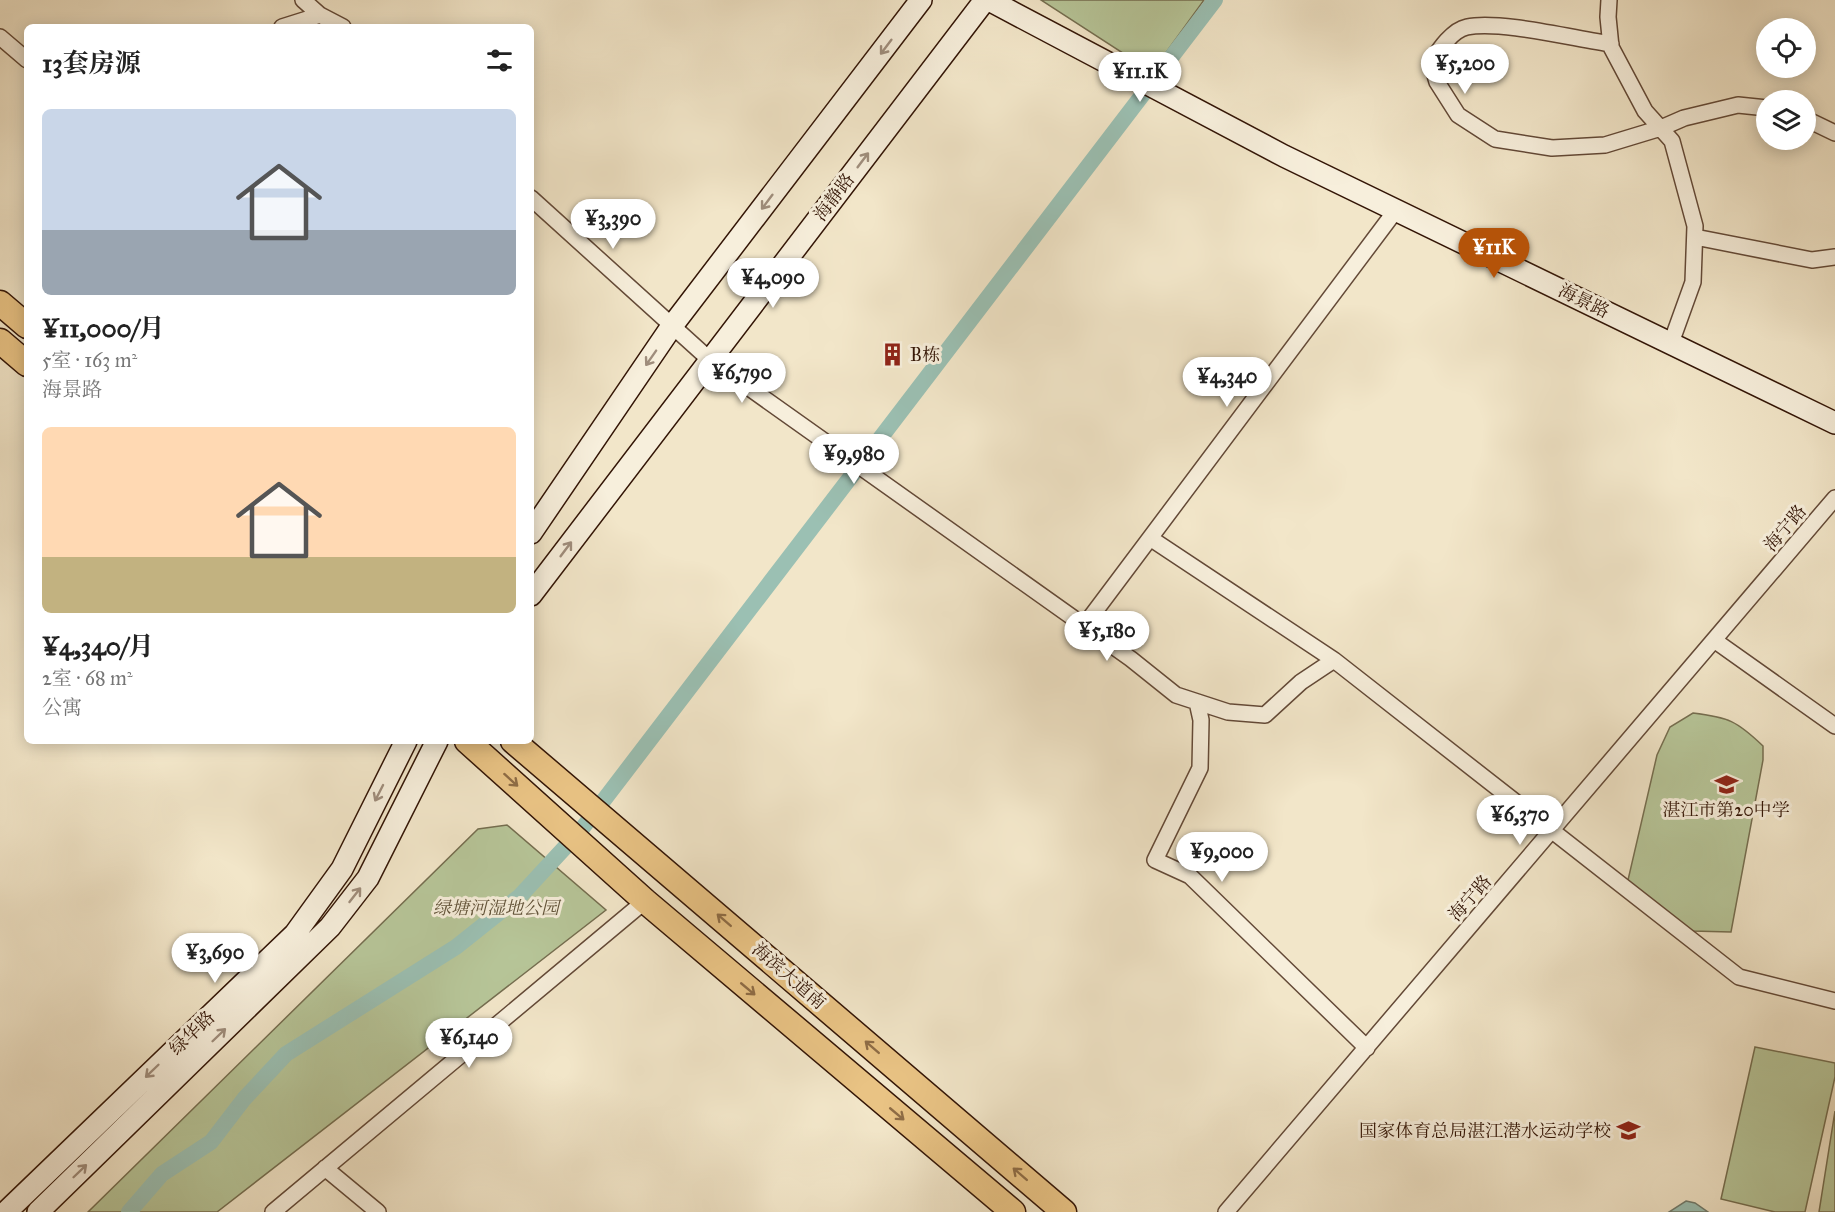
<!DOCTYPE html>
<html lang="zh">
<meta charset="utf-8">
<style>
body{margin:0;font-family:"IM FELL Great Primer","Noto Serif SC",serif;background:#f6f6f6;color:#222;height:100vh;display:flex;flex-direction:column;font-size:22px;white-space:nowrap}
*{box-sizing:border-box;margin:0}
p{font-size:20px;color:#767676}
.icon{flex:none;width:33px;height:33px;fill:none;stroke:currentColor;stroke-width:2;stroke-linecap:round;stroke-linejoin:round}
.map{position:relative;flex:1;overflow:hidden}
.sheet{position:absolute;left:24px;top:24px;width:510px;height:720px;display:flex;flex-direction:column;background:#fff;border-radius:9px;box-shadow:0 3px 15px #0003}
.sheet>*{flex:none}
.controls{position:absolute;left:1756px;top:18px;display:grid;gap:12px}
.controls a{display:grid;place-items:center;width:60px;height:60px;border-radius:50%;background:#fff;box-shadow:0 3px 15px #0003;font-size:30px}
.price{position:absolute;translate:-50% -51px;padding:0 14px;border-radius:21px;background:#fff;color:#222;font-size:20px;line-height:39px;filter:drop-shadow(0 2px 3px #0008)}
.price::after{content:'';position:absolute;left:50%;top:36px;width:18px;height:14px;margin-left:-9px;background:inherit;clip-path:polygon(0 0,100% 0,50% 100%)}
.price.on{background:#b45309;color:#fff}
ul{padding:0;list-style:none}
li{display:grid;align-content:center;gap:12px;height:318px;padding:0 18px}
li span{display:grid;place-items:center;height:186px;border-radius:9px;color:#555}
li>.icon{margin-inline-start:auto}
span .icon{width:108px;height:108px;fill:#fffc;stroke-width:1}
li b{font-size:26px}
h2{display:flex;justify-content:space-between;align-items:center;height:72px;padding:0 18px;font-size:26px}
.map>svg:first-child{display:block}
.green{fill:#b7c699;stroke:#756e50;stroke-width:1.5}
.water{fill:#9bc0b3;stroke:#717c6e;stroke-width:1.5}
.lines{fill:none;stroke-linecap:round;stroke-linejoin:round}
.canal{stroke:#9bc0b3;stroke-width:16}
.street-casing{stroke:#634937;stroke-width:18}
.secondary-casing{stroke:#331506;stroke-width:24}
.primary-casing{stroke:#331506;stroke-width:27}
.street{stroke:#f7efdc;stroke-width:15}
.secondary{stroke:#f7efdc;stroke-width:21}
.primary{stroke:#e9c384;stroke-width:24}
.oneway{stroke:#9f8d7c}
.oneway2{stroke:#8e6c45}
.labels{text-anchor:middle;stroke-width:6;stroke-linejoin:round;paint-order:stroke}
.street-label{font-size:18px;fill:#331506;stroke:#f7efdc}
.poi-label{font-size:18px;fill:#331506;stroke:#f7efdc;text-anchor:start}
.park-label{font-size:18px;font-style:italic;fill:#615339;stroke:#f7efdc}
</style>
<div class="map">
<svg width="1835" height="1212" viewBox="0 0 1835 1212">
<rect width="100%" height="100%" fill="#f2e6c9"/>
<filter id="stains"><feTurbulence type="fractalNoise" baseFrequency=".00333" numOctaves="4"/><feColorMatrix values="0 0 0 0 .2 0 0 0 0 .09 0 0 0 0 .02 0 0 0 .5 -.17"/></filter>
<radialGradient id="worn" r=".72"><stop offset=".6" stop-color="#630" stop-opacity="0"/><stop offset="1" stop-color="#630" stop-opacity=".3"/></radialGradient>
<path class="green" d="M1041,0H1204L1152,72Z
M1693,713C1728,717 1737,721 1763,746V760L1731,932L1691,931L1636,889L1628,880L1657,755L1670,727Z
M507,825L606,910L217,1212H88L478,829Z
M1755,1047L1835,1063V1077L1805,1212H1775L1721,1199Z
M1835,1111V1212H1819Z"/>
<path class="water" d="M1686,1201L1695,1203L1708,1212H1669Z"/>
<g class="lines">
<path class="canal" d="M129,1212L162,1174L211,1142L244,1099L286,1054L456,947L520,896L581,830L1215,0"/>
<defs>
<path id="street" d="M303,0L320,15
M1609,0L1608,17L1611,47L1645,111L1672,141L1695,226L1693,282L1671,343
M282,27L320,15L343,27
M0,37L27,60
M1611,44C1575,39 1500,20 1467,27C1452,30 1439,50 1431,62L1437,82L1458,115L1495,139L1552,148L1605,145L1661,128L1684,118L1738,105L1767,108
M1806,119L1835,133
M531,198L710,360L1131,659L1176,695L1228,712L1265,715L1301,682L1334,660
M1695,237L1812,260L1835,257
M1150,538L1334,660L1739,977L1835,1001
M1084,626L1396,210
M1714,640L1835,726
M1197,702L1201,720L1200,768L1155,860L1190,876L1367,1048
M325,1168L378,1212
M273,1212L645,901
M1226,1212L1835,498"/>
<path id="secondary" d="M989,0L1284,156L1835,423
M531,533L672,326L921,0
M531,595L985,0
M6,1212L295,934L342,869L406,741
M38,1212L330,927L368,878L437,741"/>
<path id="primary" d="M0,303L27,326
M0,341L27,364
M467,741L645,901L1013,1212
M513,741L1064,1212"/>
</defs>
<use href="#street" class="street-casing"/>
<use href="#secondary" class="secondary-casing"/>
<use href="#primary" class="primary-casing"/>
<use href="#street" class="street"/>
<use href="#secondary" class="secondary"/>
<use href="#primary" class="primary"/>
</g>
<defs><path id="oneway-shaft" d="M-6 0H5M1.5-3L5.5 0L1.5 3" fill="none" stroke-width="1.6" stroke-linecap="round" stroke-linejoin="round" transform="scale(1.5)"/></defs>
<g class="oneway">
<use href="#oneway-shaft" transform="translate(886 47) rotate(127)"/>
<use href="#oneway-shaft" transform="translate(863 160) rotate(-53)"/>
<use href="#oneway-shaft" transform="translate(767 202) rotate(127)"/>
<use href="#oneway-shaft" transform="translate(651 358) rotate(125)"/>
<use href="#oneway-shaft" transform="translate(566 549) rotate(-53)"/>
<use href="#oneway-shaft" transform="translate(379 793) rotate(117)"/>
<use href="#oneway-shaft" transform="translate(355 895) rotate(-52)"/>
<use href="#oneway-shaft" transform="translate(219 1035) rotate(-44)"/>
<use href="#oneway-shaft" transform="translate(152 1071) rotate(136)"/>
<use href="#oneway-shaft" transform="translate(80 1171) rotate(-44)"/>
</g>
<g class="oneway2">
<use href="#oneway-shaft" transform="translate(511 780) rotate(42)"/>
<use href="#oneway-shaft" transform="translate(724 920) rotate(-139)"/>
<use href="#oneway-shaft" transform="translate(748 989) rotate(40)"/>
<use href="#oneway-shaft" transform="translate(872 1047) rotate(-139)"/>
<use href="#oneway-shaft" transform="translate(897 1114) rotate(40)"/>
<use href="#oneway-shaft" transform="translate(1020 1174) rotate(-139)"/>
</g>
<defs>
<symbol id="building-bare" viewBox="-9 -9 18 18"><path d="M-4-6H4V6H1V3H-1V6H-4ZM-2.5-4.3h1.7v1.8h-1.7ZM.8-4.3h1.7v1.8H.8ZM-2.5-1h1.7V.8h-1.7ZM.8-1h1.7V.8H.8Z" fill="#8f2418" stroke="#f7efdc" stroke-width="2.5" paint-order="stroke"/></symbol>
<symbol id="school-bare" viewBox="-9 -9 18 18"><path d="M0-5L7-2L0 1L-7-2ZM-4 1L0 2.5L4 1V4Q0 6-4 4Z" fill="#8f2418" stroke="#f7efdc" stroke-width="2.5" paint-order="stroke"/></symbol>
<symbol id="university-bare" viewBox="-9 -9 18 18"><path d="M0-5L7-2L0 1L-7-2ZM-4 1L0 2.5L4 1V4Q0 6-4 4Z" fill="#8f2418" stroke="#f7efdc" stroke-width="2.5" paint-order="stroke"/></symbol>
</defs>
<g fill-rule="evenodd">
<use href="#building-bare" x="876" y="338" width="33" height="33"/>
<use href="#school-bare" x="1710" y="768" width="33" height="33"/>
<use href="#university-bare" x="1612" y="1114" width="33" height="33"/>
</g>
<g class="labels">
<g class="street-label">
<text transform="translate(834 197) rotate(-53)" y="6">海静路</text>
<text transform="translate(1584 301) rotate(26)" y="6">海景路</text>
<text transform="translate(1785 528) rotate(-50)" y="6">海宁路</text>
<text transform="translate(1470 898) rotate(-49)" y="6">海宁路</text>
<text transform="translate(789 976) rotate(41)" y="6">海滨大道南</text>
<text transform="translate(192 1033) rotate(-44)" y="6">绿华路</text>
</g>
<g class="poi-label">
<text x="910" y="361">B栋</text>
<text x="1726" y="816" text-anchor="middle">湛江市第20中学</text>
<text x="1611" y="1137" text-anchor="end">国家体育总局湛江潜水运动学校</text>
</g>
<g class="park-label">
<text x="496" y="914">绿塘河湿地公园</text>
</g>
</g>
<rect width="100%" height="100%" filter="url(#stains)"/>
<rect width="100%" height="100%" fill="url(#worn)"/>
</svg>
<div class="controls">
<a><svg class="icon" aria-label="locate" viewBox="0 0 24 24"><circle cx="12" cy="12" r="6"/><path d="M12 2v4M12 18v4M2 12h4M18 12h4"/></svg></a>
<a><svg class="icon" aria-label="layers" viewBox="0 0 24 24"><path d="M12 4l9 5-9 5-9-5zM3 14l9 5 9-5"/></svg></a>
</div>
<b class="price" style="left:1465px;top:95px">¥5,200</b>
<b class="price" style="left:1140px;top:103px">¥11.1K</b>
<b class="price" style="left:613px;top:250px">¥3,390</b>
<b class="price on" style="left:1494px;top:279px">¥11K</b>
<b class="price" style="left:773px;top:309px">¥4,090</b>
<b class="price" style="left:742px;top:404px">¥6,790</b>
<b class="price" style="left:1227px;top:408px">¥4,340</b>
<b class="price" style="left:854px;top:485px">¥9,980</b>
<b class="price" style="left:1107px;top:662px">¥5,180</b>
<b class="price" style="left:1520px;top:846px">¥6,370</b>
<b class="price" style="left:1222px;top:883px">¥9,000</b>
<b class="price" style="left:215px;top:984px">¥3,690</b>
<b class="price" style="left:469px;top:1069px">¥6,140</b>
<section class="sheet">
<h2>13套房源<svg class="icon" aria-label="filters" viewBox="0 0 24 24"><path d="M4 7h16M4 17h16"/><circle cx="9" cy="7" r="2"/><circle cx="15" cy="17" r="2"/></svg></h2>
<ul>
<li><span style="background:linear-gradient(#c9d6e8 65%,#9aa5b1 0)"><svg class="icon" aria-label="home" viewBox="0 0 24 24"><path d="M3 11l9-7 9 7M6 9v11h12V9"/></svg></span><div><b>¥11,000/月</b><p>5室 · 163 m²</p><p>海景路</p></div></li>
<li><span style="background:linear-gradient(#ffd9b3 70%,#c2b280 0)"><svg class="icon" aria-label="home" viewBox="0 0 24 24"><path d="M3 11l9-7 9 7M6 9v11h12V9"/></svg></span><div><b>¥4,340/月</b><p>2室 · 68 m²</p><p>公寓</p></div></li>
</ul>
</section>
</div>
